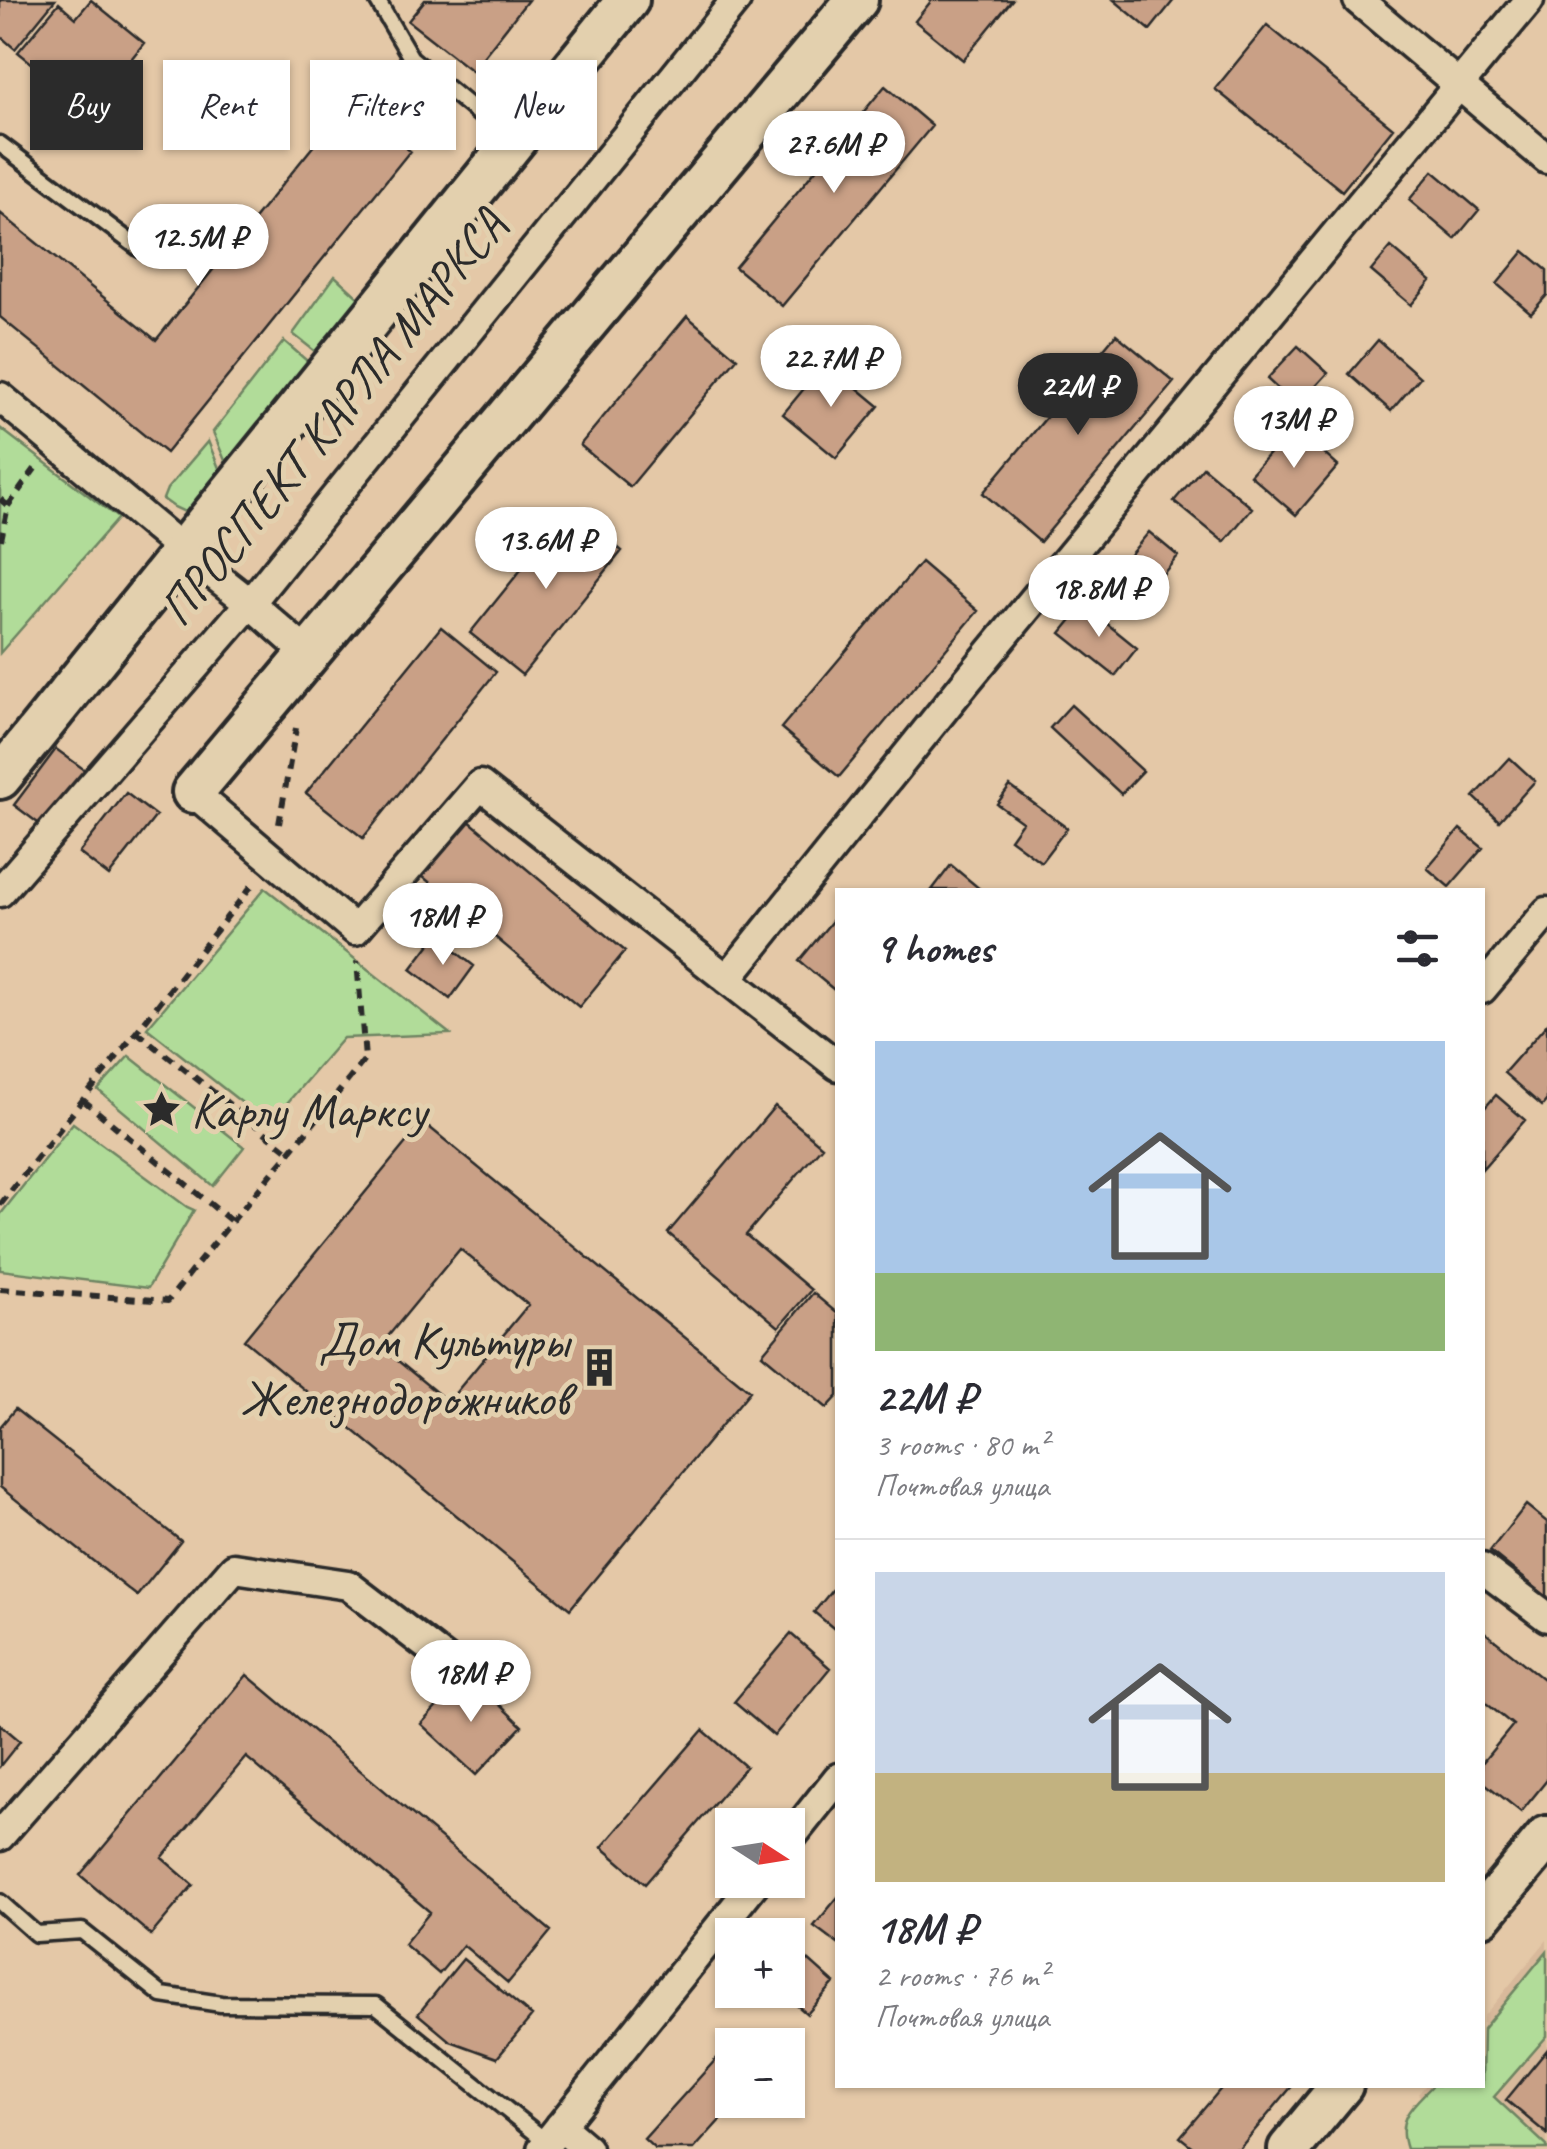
<!DOCTYPE html>
<meta charset="utf-8">
<style>
body{margin:0;font-family:Caveat,sans-serif;background:#f7f7f7;color:#2b2b33;height:100vh;display:flex;flex-direction:column;font-size:38px;white-space:nowrap}
*{box-sizing:border-box;margin:0}
p{font-size:32px;color:#7c7c81}
.icon{flex:none;width:55px;height:55px;fill:none;stroke:currentColor;stroke-width:2;stroke-linecap:round;stroke-linejoin:round}
.map{position:relative;flex:1;overflow:hidden}
.drawer{position:absolute;left:835px;top:888px;width:650px;height:1200px;display:flex;flex-direction:column;background:#fff;border-radius:0px;box-shadow:0 2px 8px #0004}
.drawer>*{flex:none}
.hud{position:absolute;left:30px;top:60px;width:655px;height:90px;display:flex;gap:20px}
.needle{width:65px;rotate:102deg}
.buttons{position:absolute;left:715px;top:1808px;display:grid;gap:20px}
.buttons a{display:grid;place-items:center;width:90px;height:90px;border-radius:0px;background:#fff;box-shadow:0 2px 8px #0004;font-size:50px}
.price{position:absolute;translate:-50% -85px;padding:0 22px;border-radius:35px;background:#fff;color:#222;font-size:32px;line-height:65px;filter:drop-shadow(0 2px 5px #0008)}
.price::after{content:'';position:absolute;left:50%;top:60px;width:30px;height:22px;margin-left:-15px;background:inherit;clip-path:polygon(0 0,100% 0,50% 100%)}
.price.current{background:#2b2b2b;color:#fff}
ul{padding:0;list-style:none}
li{display:grid;align-content:center;gap:20px;height:530px;padding:0 40px}
li+li{border-top:2px solid #e1e1e2}
li span{display:grid;place-items:center;height:310px;border-radius:0px;color:#555}
li>.icon{margin-inline-start:auto}
span .icon{width:180px;height:180px;fill:#fffc;stroke-width:1}
li b{font-size:42px}
h2{display:flex;justify-content:space-between;align-items:center;height:120px;padding:0 40px;font-size:42px}
.tag{padding:0 35px;border-radius:0px;background:#fff;box-shadow:0 2px 8px #0004;font-size:35px;line-height:90px}
.tag.current{background:#2b2b2b;color:#fff}
.map>svg:first-child{display:block}
.built{fill:#d8b99b}
.green{fill:#b1dc99;stroke:#6e8462;stroke-width:2.5}
.building{fill:#c9a086;stroke:#2b2b2b;stroke-width:2.5;fill-rule:evenodd}
.lines{fill:none;stroke-linecap:round;stroke-linejoin:round}
.lane-casing{stroke:#2b2b2b;stroke-width:21}
.street-casing{stroke:#2b2b2b;stroke-width:35}
.secondary-casing{stroke:#2b2b2b;stroke-width:48}
.path{stroke:#2b2b2b;stroke-width:6;stroke-dasharray:10 8;stroke-linecap:butt}
.lane{stroke:#e3d0ae;stroke-width:14}
.street{stroke:#e3d0ae;stroke-width:28}
.secondary{stroke:#e3d0ae;stroke-width:40}
.labels{text-anchor:middle;stroke-width:10;stroke-linejoin:round;paint-order:stroke}
.street-label{font-size:50px;fill:#2b2b2b;stroke:#e3d0ae}
.poi-label{font-size:50px;fill:#2b2b2b;stroke:#e3d0ae;text-anchor:start}
</style>
<div class="map">
<svg width="1547" height="2149" viewBox="0 0 1547 2149">
<rect width="100%" height="100%" fill="#e4c8a7"/>
<filter id="ink" filterUnits="userSpaceOnUse"><feTurbulence type="fractalNoise" baseFrequency=".01" numOctaves="2"/><feDisplacementMap in="SourceGraphic" scale="20" xChannelSelector="R" yChannelSelector="G"/><feConvolveMatrix kernelMatrix="1 2 1 2 8 2 1 2 1" color-interpolation-filters="sRGB"/></filter>
<g filter="url(#ink)">
<path class="built" d="M1547,1940V2149H1483L1418,2094L1426,2085H1482L1483,2017Z"/>
<path class="green" d="M335,276L372,310L331,364L293,334Z
M284,341L321,373L234,482L213,432Z
M0,428L118,518L0,653Z
M208,441L227,488L189,514L174,507L163,499L167,489Z
M265,888L450,1034L343,1038L269,1124L147,1028Z
M129,1056L244,1147L213,1186L98,1090Z
M73,1123L187,1207L194,1210L148,1288L0,1270V1215Z
M1547,1951V2036L1494,2097L1547,2146V2149H1406C1395,2117 1413,2106 1433,2085H1482L1483,2029Z"/>
<path class="building" d="M0,0H55L15,49L0,36Z
M91,0L144,43L99,99L59,66L50,78L18,52L59,3L76,18Z
M425,0H528L472,71L408,21Z
M932,0H1012L963,60L915,21Z
M1114,0H1174L1150,30Z
M1267,25L1393,128L1342,191L1215,89Z
M885,86L932,126L782,306L735,267Z
M349,102L410,151L166,453L0,317V213L156,340Z
M1433,171L1479,210L1455,239L1409,200Z
M1391,247L1431,281L1411,305L1371,271Z
M1524,251L1547,270V295L1531,313L1497,284Z
M687,316L737,358L630,487L580,445Z
M1116,334L1174,382L1040,542L983,493Z
M1378,340L1420,377L1391,411L1349,374Z
M1298,346L1328,373L1297,407L1267,379Z
M826,362L879,406L836,458L783,414Z
M1293,426L1338,466L1296,515L1250,475Z
M1203,467L1252,508L1224,542L1174,501Z
M570,509L622,551L522,675L470,633Z
M1149,532L1178,556L1148,592L1119,568Z
M921,562L978,611L839,777L781,728Z
M1084,605L1137,648L1115,676L1061,633Z
M441,627L496,672L363,838L306,793Z
M1071,705L1143,771L1121,794L1050,728Z
M56,749L89,773L46,829L14,805Z
M1510,758L1535,781L1499,821L1474,797Z
M1010,786L1067,828L1041,862L1010,839L1022,822L997,804Z
M126,793L156,816L109,876L79,853Z
M468,820L625,951L579,1007L422,876Z
M1460,829L1483,848L1449,887L1427,868Z
M951,865L981,890H932Z
M832,921L838,925V993L799,961Z
M436,936L474,966L450,999L411,969Z
M1547,1024V1100L1542,1106L1504,1073Z
M1496,1095L1525,1120L1482,1169V1111Z
M775,1106L822,1146L746,1235L811,1290L779,1327L668,1233Z
M423,1122L750,1391L570,1609L244,1340ZM460,1249L528,1305L448,1402L380,1346Z
M813,1293L838,1314V1396L827,1408L762,1354Z
M15,1409L181,1541L137,1596L0,1487V1427Z
M1526,1505L1547,1522V1597L1490,1551Z
M838,1583V1632L814,1612Z
M1482,1630L1547,1682V1780L1521,1812L1482,1781V1763L1513,1725L1482,1700Z
M791,1634L830,1668L774,1736L734,1702Z
M467,1674L522,1726L476,1775L421,1724Z
M247,1675L551,1931L508,1983L463,1945L439,1974L404,1944L430,1912L246,1757L162,1858L193,1885L151,1935L80,1875Z
M0,1724L20,1741L0,1766Z
M703,1730L746,1767L645,1884L602,1847Z
M838,1897V1944L814,1926Z
M797,1950L834,1983L807,2014L779,1990H788V1960Z
M463,1959L532,2016L497,2058L450,2041L418,2014Z
M1547,2050V2134L1506,2100Z
M719,2056L732,2068V2100H738L694,2149H655L644,2139Z
M1224,2085H1293L1239,2149H1195L1180,2137Z"/>
<g class="lines">
<defs>
<path id="lane" d="M377,0L411,58L509,139
M0,144L140,249
M0,1902L36,1934L82,1931L162,1995L221,2004L376,2005L547,2142"/>
<path id="street" d="M1358,0L1547,159
M0,397L184,551L250,603L309,655
M193,792L355,930L480,785L838,1066
M0,892L250,603L736,0
M727,979L965,683L1529,0
M1482,989L1547,912
M1482,1568L1547,1617
M0,1836L234,1568L348,1585L451,1664
M788,1841L838,1778
M560,2126L587,2149
M542,2149L757,1880"/>
<path id="secondary" d="M0,778L628,0
M193,792L857,0
M1482,1915L1547,1837
M1289,2149L1342,2085"/>
</defs>
<use href="#lane" class="lane-casing"/>
<use href="#street" class="street-casing"/>
<use href="#secondary" class="secondary-casing"/>
<path class="path" d="M0,499L8,506L1,540
M8,506L37,466
M279,824L296,728
M137,1032L291,1153
M83,1100L231,1221
M0,1205L253,884
M0,1289L168,1301C232,1219 301,1141 365,1059L357,961"/>
<use href="#lane" class="lane"/>
<use href="#street" class="street"/>
<use href="#secondary" class="secondary"/>
</g>
</g>
<defs>
<symbol id="sight-bare" viewBox="-9 -9 18 18"><path d="M0-6L1.8-2.2L6-1.7L2.9 1.2L3.7 5.4L0 3.3L-3.7 5.4L-2.9 1.2L-6-1.7L-1.8-2.2Z" fill="#2b2b2b" stroke="#e3d0ae" stroke-width="2.5" paint-order="stroke"/></symbol>
<symbol id="building-bare" viewBox="-9 -9 18 18"><path d="M-4-6H4V6H1V3H-1V6H-4ZM-2.5-4.3h1.7v1.8h-1.7ZM.8-4.3h1.7v1.8H.8ZM-2.5-1h1.7V.8h-1.7ZM.8-1h1.7V.8H.8Z" fill="#2b2b2b" stroke="#e3d0ae" stroke-width="2.5" paint-order="stroke"/></symbol>
</defs>
<g fill-rule="evenodd">
<use href="#sight-bare" x="134" y="1082" width="55" height="55"/>
<use href="#building-bare" x="572" y="1340" width="55" height="55"/>
</g>
<g class="labels">
<g class="street-label">
<text transform="translate(331 416) rotate(-51)" y="18">ПРОСПЕКТ КАРЛА МАРКСА</text>
</g>
<g class="poi-label">
<text x="191" y="1127">Карлу Марксу</text>
<text x="569" y="1357" text-anchor="end">Дом Культуры<tspan x="569" dy="58">Железнодорожников</tspan></text>
</g>
</g>
</svg>
<div class="buttons">
<a><svg class="needle" viewBox="-14 -14 28 28"><path d="M0-13l5 13h-10z" fill="#e53935"/><path d="M0 13l5-13h-10z" fill="#7c7c81"/></svg></a>
<a>+</a>
<a>−</a>
</div>
<b class="price" style="left:834px;top:196px">27.6M ₽</b>
<b class="price" style="left:198px;top:289px">12.5M ₽</b>
<b class="price" style="left:831px;top:410px">22.7M ₽</b>
<b class="price current" style="left:1078px;top:438px">22M ₽</b>
<b class="price" style="left:1294px;top:471px">13M ₽</b>
<b class="price" style="left:546px;top:592px">13.6M ₽</b>
<b class="price" style="left:1099px;top:640px">18.8M ₽</b>
<b class="price" style="left:443px;top:968px">18M ₽</b>
<b class="price" style="left:471px;top:1725px">18M ₽</b>
<div class="hud">
<a class="tag current">Buy</a>
<a class="tag">Rent</a>
<a class="tag">Filters</a>
<a class="tag">New</a>
</div>
<section class="drawer">
<h2>9 homes<svg class="icon" aria-label="filters" viewBox="0 0 24 24"><path d="M4 7h16M4 17h16"/><circle cx="9" cy="7" r="2"/><circle cx="15" cy="17" r="2"/></svg></h2>
<ul>
<li><span style="background:linear-gradient(#a9c7e8 75%,#8fb573 0)"><svg class="icon" aria-label="home" viewBox="0 0 24 24"><path d="M3 11l9-7 9 7M6 9v11h12V9"/></svg></span><div><b>22M ₽</b><p>3 rooms · 80 m²</p><p>Почтовая улица</p></div></li>
<li><span style="background:linear-gradient(#c9d6e8 65%,#c2b280 0)"><svg class="icon" aria-label="home" viewBox="0 0 24 24"><path d="M3 11l9-7 9 7M6 9v11h12V9"/></svg></span><div><b>18M ₽</b><p>2 rooms · 76 m²</p><p>Почтовая улица</p></div></li>
</ul>
</section>
</div>
